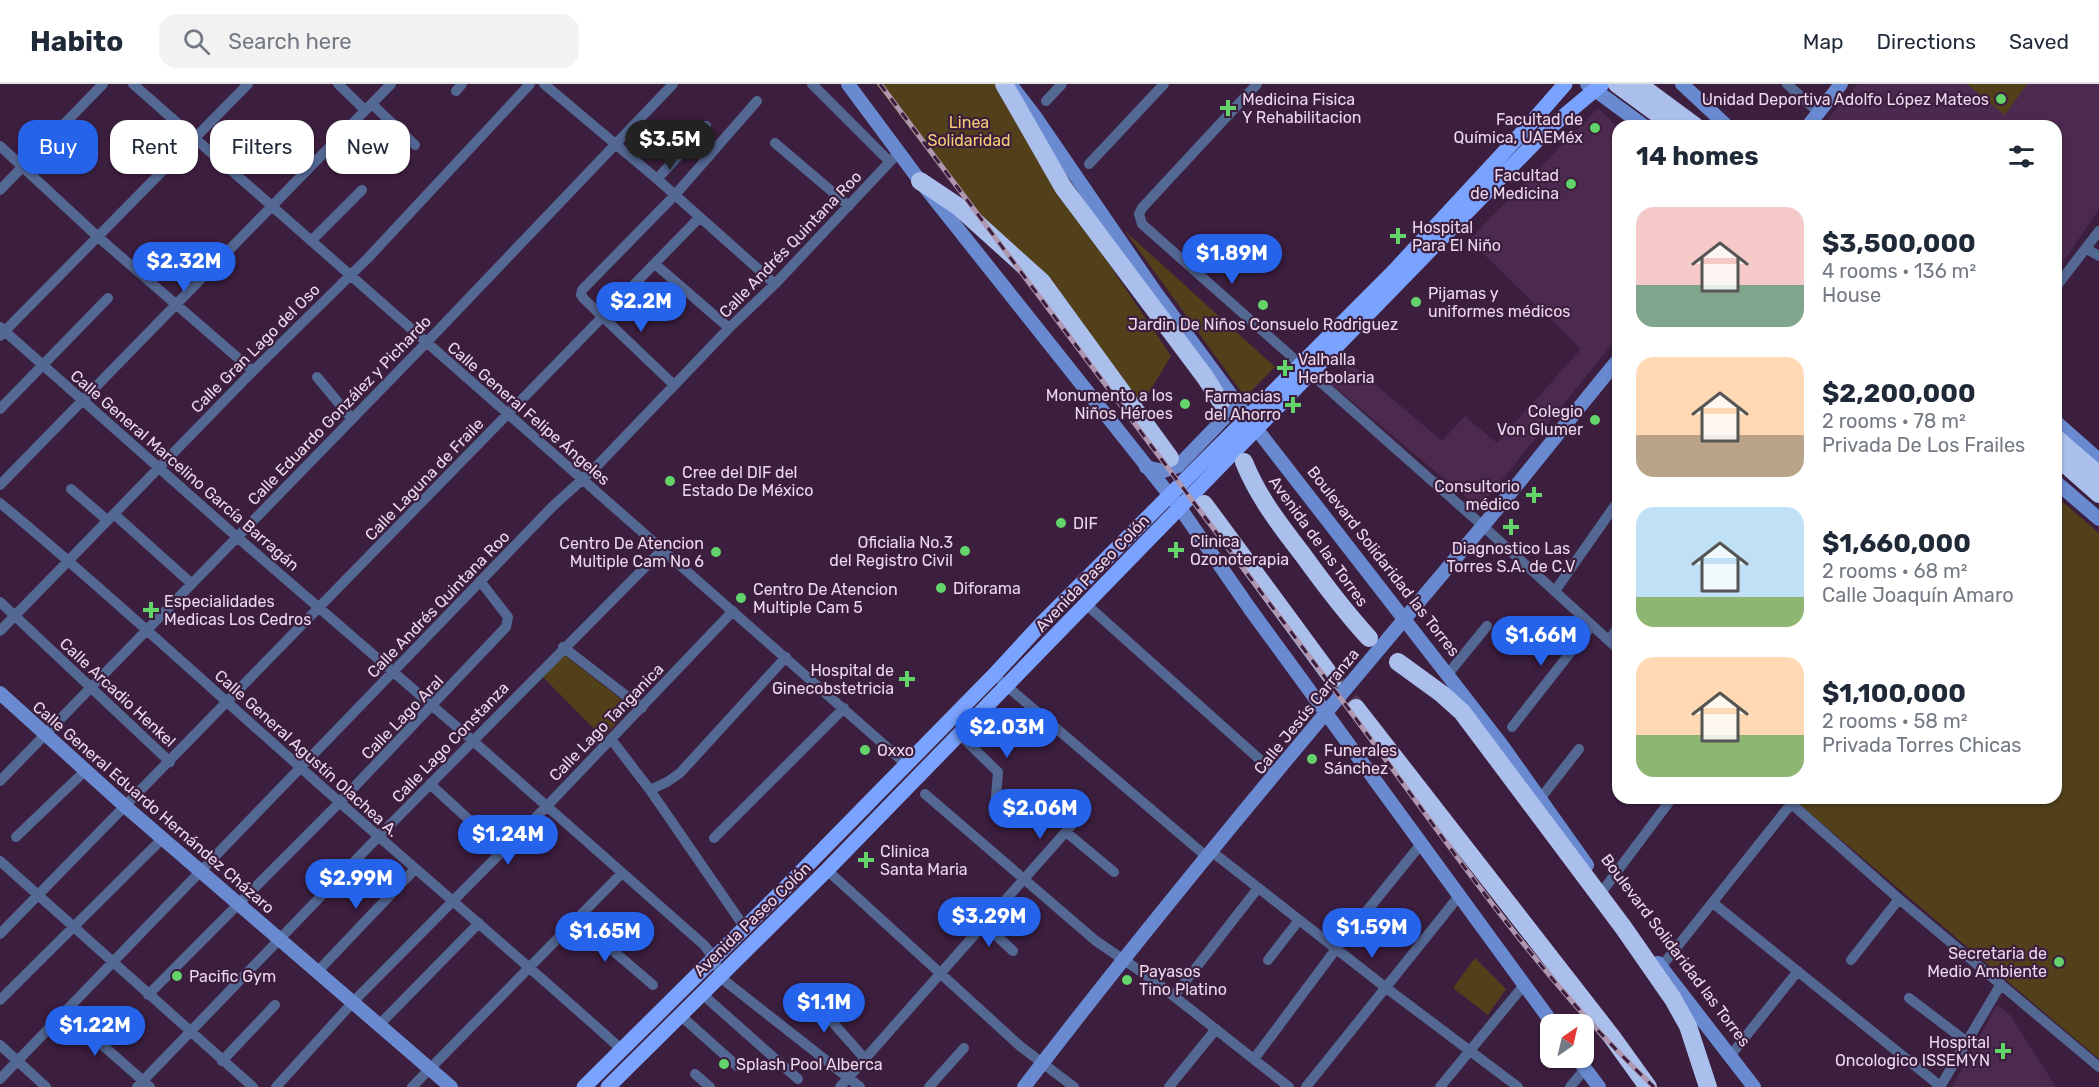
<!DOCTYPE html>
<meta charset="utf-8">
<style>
body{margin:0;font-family:Rubik,sans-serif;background:#f2f2f3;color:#1f2937;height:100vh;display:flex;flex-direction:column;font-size:22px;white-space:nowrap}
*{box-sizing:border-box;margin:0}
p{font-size:20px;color:#747a83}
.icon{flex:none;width:33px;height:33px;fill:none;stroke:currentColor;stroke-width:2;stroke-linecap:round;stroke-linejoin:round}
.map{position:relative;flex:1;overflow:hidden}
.sheet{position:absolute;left:1612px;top:36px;width:450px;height:684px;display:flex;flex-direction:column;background:#fff;border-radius:18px;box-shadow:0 2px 4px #0004}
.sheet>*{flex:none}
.hud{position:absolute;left:18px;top:36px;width:570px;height:54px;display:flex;gap:12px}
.needle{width:39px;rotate:34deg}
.buttons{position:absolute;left:1540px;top:930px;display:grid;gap:12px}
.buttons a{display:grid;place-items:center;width:54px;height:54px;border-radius:12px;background:#fff;box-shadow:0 2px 4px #0004;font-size:30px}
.price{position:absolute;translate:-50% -51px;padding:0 14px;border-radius:21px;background:#2563eb;color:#fff;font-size:20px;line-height:39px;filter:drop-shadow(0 2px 3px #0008)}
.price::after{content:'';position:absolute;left:50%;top:36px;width:18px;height:14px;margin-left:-9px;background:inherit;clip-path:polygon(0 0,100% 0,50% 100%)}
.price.on{background:#222;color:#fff}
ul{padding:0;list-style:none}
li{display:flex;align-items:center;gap:18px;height:150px;padding:0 24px}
li span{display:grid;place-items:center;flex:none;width:168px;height:120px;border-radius:18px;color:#555}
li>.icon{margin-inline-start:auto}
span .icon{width:72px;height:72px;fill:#fffc;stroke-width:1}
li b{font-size:26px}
h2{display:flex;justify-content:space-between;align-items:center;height:72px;padding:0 24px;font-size:26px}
.tag{padding:0 21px;border-radius:18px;background:#fff;box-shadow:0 2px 4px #0004;font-size:21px;line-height:54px}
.tag.on{background:#2563eb;color:#fff}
header{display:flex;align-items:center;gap:36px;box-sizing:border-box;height:84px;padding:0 30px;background:#fff;border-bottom:2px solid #e0e1e3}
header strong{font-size:28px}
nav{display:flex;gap:33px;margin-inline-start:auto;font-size:21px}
.search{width:420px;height:54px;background:#f2f2f3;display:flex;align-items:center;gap:15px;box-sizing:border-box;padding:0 21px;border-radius:18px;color:#747a83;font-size:22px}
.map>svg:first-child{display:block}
.built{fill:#4c294e}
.green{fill:#52401b}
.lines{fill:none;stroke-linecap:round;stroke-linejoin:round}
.highway-tunnel{stroke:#563a58;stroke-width:18;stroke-dasharray:18 9;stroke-linecap:butt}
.street{stroke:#546894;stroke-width:10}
.secondary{stroke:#698ad0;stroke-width:14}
.primary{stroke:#7aa3ff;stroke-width:15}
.highway{stroke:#aabfeb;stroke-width:18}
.rail-casing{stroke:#af97af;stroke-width:5}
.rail{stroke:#3c1e3e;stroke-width:3;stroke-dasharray:9;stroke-linecap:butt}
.poi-dot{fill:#62d469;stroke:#3c1e3e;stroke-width:2}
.labels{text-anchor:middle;stroke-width:4.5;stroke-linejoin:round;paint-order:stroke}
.poi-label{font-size:16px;fill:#ecd8ec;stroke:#3c1e3e;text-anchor:start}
.park-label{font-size:16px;fill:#f7cd74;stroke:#3c1e3e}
.street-label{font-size:16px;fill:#ecd8ec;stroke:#3c1e3e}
</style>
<header>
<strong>Habito</strong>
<div class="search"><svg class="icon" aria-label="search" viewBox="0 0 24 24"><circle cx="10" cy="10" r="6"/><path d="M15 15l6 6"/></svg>Search here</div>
<nav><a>Map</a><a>Directions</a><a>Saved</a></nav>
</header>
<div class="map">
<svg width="2099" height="1003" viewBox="0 0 2099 1003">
<rect width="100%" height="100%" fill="#3c1e3e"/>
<path class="built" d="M1857,0H2099V125L2057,187L2056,42H1822Z
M1598,24L1618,44V253L1479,424L1330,299L1350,279L1442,357L1465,332L1497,359L1581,265L1469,156Z
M1997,921L2010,931L2056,1003H1952Z"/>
<path class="green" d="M876,0H995L1032,66L1171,272L1142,320L939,83Z
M1967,0H2027L2005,31Z
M1125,147L1275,283L1245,313Z
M2057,413L2099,449V975L1792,714H2056Z
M563,570L631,623L603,654L542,592Z
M1475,874L1506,905L1488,931L1453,904Z"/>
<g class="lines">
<path class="highway-tunnel" d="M1333,595L1356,624"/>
<path class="street" d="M133,0L906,680
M338,0L365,26
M544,0L657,95L775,200
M812,0L890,78
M1257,0L1142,124L1139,130L1142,140L1483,442L1618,565
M1787,0L1818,28
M456,7L462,0
M1046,17L1062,0
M372,20L415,61
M775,59L849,122
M0,62L97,152L253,287
M1089,80L1164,0
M657,95L706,42
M0,106L103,0
M311,157L362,106
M2087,165L2099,172
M655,180L729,244
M2056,203L2099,147
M0,243L237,453L472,656L704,861C715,873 716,885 725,897L860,1003
M0,252L248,0
M317,293L352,335
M674,301L584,215L581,211L582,206L675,111L757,17
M0,325L108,214
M0,401L391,0
M71,405L107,436
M0,419C103,504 200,595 300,683C406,778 516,870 621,965
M114,430L192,500
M1555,507L1618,417
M0,518L170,678
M1087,521L1276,690
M0,547L253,287L368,174L530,0
M1609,557L1618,543
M563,563L642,624
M1448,590L1487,542
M1002,598L1207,773
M1512,643L1592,541
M960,651L998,688L995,724
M611,655L650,706L745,844
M0,697L426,259L673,0
M430,700L503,767
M650,706L667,698L680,689L786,573
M925,710L1096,857L1152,895L1289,1003
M1785,714L1899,815L2099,983
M1540,715L1579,665
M1066,748L1114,788
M16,753L86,686
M714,754L844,624
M1211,767L1385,903L1518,1003
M0,777L253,1003
M827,786L1020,962L1074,1003
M1604,805L1672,714
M1713,819L1940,1002
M576,835L653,901
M984,840L1013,867
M0,850L700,133
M1268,876L1299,836
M1851,876L1899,815
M1661,883L1791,720
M318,887L415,785
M804,906L865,975
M701,909L798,995
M148,911L340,718L506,543L508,533L480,497
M1174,912L1258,804
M1909,914L1967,958
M0,916L163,754
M65,928L150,1003
M680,931L737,982
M379,941L479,839
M0,961L46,1003
M1730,972L1798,887
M1254,975L1336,865L1421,760
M222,977L275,921
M695,990L710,1003
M0,995L552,423L595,384L729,244L775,200L899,68
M137,1003L378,753L662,466
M276,1003L353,918L547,722L733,527
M412,1003L622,789
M840,1003L1078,734
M929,1003L964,964
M1169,1003L1216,945
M1306,1003L1459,812
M1440,1003L1524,901
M1570,1003L1585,985
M1940,1003L2001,900"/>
<path class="secondary" d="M848,0L920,97L1180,424L1250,525L1553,940
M1587,0L1644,42
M1682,0L1727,42
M1014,5L1034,31L1156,209L1248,334L1501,660L1587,781
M1808,42L1841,0
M2056,338L2099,376
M1146,383L1163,387L1178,382L1239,319
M2056,398L2099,435
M0,609L126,723L451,1003
M1658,879L1754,1003
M1577,974L1599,1003
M1024,1003C1170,812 1326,628 1481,444C1528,389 1572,331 1618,276"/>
<path class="primary" d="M584,1003L786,803L994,591L1042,539L1394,187L1531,39L1565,0
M608,1003L827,786L1547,46L1602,0"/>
<path class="highway" d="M1004,0L1063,103L1205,293L1221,318
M1617,0L1674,42
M1638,0L1695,42
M920,97L959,123L1042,198L1170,374
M2056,354L2099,391
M2056,372L2099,410
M1244,378C1258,413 1280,441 1303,471C1324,500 1345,528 1369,554
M1204,420L1333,595
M1398,578L1442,610L1462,628L1623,843L1673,915L1688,942L1708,1003
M1356,624L1612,953L1648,1003"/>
<defs>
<path id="rail" d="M880,0C1033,204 1186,408 1339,612C1439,746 1531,887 1654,1003"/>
</defs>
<use href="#rail" class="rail-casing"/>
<use href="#rail" class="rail"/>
</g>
<g class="poi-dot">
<circle cx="2001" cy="15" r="6"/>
<path d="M1225 15h6v6h6v6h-6v6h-6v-6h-6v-6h6z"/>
<circle cx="1595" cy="44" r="6"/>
<circle cx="1571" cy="100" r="6"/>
<path d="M1395 143h6v6h6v6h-6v6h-6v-6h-6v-6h6z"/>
<circle cx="1416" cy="218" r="6"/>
<circle cx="1263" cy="221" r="6"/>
<path d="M1282 275h6v6h6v6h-6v6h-6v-6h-6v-6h6z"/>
<circle cx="1185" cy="320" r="6"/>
<path d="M1290 312h6v6h6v6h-6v6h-6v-6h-6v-6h6z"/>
<circle cx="1595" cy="336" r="6"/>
<circle cx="670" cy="397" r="6"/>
<path d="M1531 402h6v6h6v6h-6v6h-6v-6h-6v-6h6z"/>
<circle cx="1061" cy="439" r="6"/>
<path d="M1508 434h6v6h6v6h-6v6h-6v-6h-6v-6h6z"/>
<path d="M1173 457h6v6h6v6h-6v6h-6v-6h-6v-6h6z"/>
<circle cx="965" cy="467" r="6"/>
<circle cx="716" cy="468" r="6"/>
<circle cx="941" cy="504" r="6"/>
<circle cx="741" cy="514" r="6"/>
<path d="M148 517h6v6h6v6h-6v6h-6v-6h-6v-6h6z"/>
<path d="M904 586h6v6h6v6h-6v6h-6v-6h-6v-6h6z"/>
<circle cx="865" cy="666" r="6"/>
<circle cx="1312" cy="675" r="6"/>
<path d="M863 767h6v6h6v6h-6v6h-6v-6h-6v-6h6z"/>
<circle cx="2059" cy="878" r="6"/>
<circle cx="177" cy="892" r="6"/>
<circle cx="1127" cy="896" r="6"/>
<path d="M2000 958h6v6h6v6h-6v6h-6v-6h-6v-6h6z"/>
<circle cx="724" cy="980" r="6"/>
</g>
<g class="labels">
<g class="poi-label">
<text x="1242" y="21">Medicina Fisica<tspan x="1242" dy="18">Y Rehabilitacion</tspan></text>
<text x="1989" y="21" text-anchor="end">Unidad Deportiva Adolfo López Mateos</text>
<text x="1583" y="41" text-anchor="end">Facultad de<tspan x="1583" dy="18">Química, UAEMéx</tspan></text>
<text x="1559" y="97" text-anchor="end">Facultad<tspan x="1559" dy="18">de Medicina</tspan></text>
<text x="1412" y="149">Hospital<tspan x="1412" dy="18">Para El Niño</tspan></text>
<text x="1428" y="215">Pijamas y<tspan x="1428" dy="18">uniformes médicos</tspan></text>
<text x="1263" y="246" text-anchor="middle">Jardin De Niños Consuelo Rodriguez</text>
<text x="1298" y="281">Valhalla<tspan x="1298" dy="18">Herbolaria</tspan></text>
<text x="1173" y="317" text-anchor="end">Monumento a los<tspan x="1173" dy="18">Niños Héroes</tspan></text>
<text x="1281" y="318" text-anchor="end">Farmacias<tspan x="1281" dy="18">del Ahorro</tspan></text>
<text x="1583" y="333" text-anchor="end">Colegio<tspan x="1583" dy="18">Von Glumer</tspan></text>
<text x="682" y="394">Cree del DIF del<tspan x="682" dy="18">Estado De México</tspan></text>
<text x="1520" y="408" text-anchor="end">Consultorio<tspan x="1520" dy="18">médico</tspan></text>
<text x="1073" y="445">DIF</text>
<text x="1190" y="463">Clinica<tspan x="1190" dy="18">Ozonoterapia</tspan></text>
<text x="953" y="464" text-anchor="end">Oficialia No.3<tspan x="953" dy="18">del Registro Civil</tspan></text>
<text x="704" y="465" text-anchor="end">Centro De Atencion<tspan x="704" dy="18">Multiple Cam No 6</tspan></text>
<text x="1511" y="470" text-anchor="middle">Diagnostico Las<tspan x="1511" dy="18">Torres S.A. de C.V</tspan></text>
<text x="953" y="510">Diforama</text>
<text x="753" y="511">Centro De Atencion<tspan x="753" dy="18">Multiple Cam 5</tspan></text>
<text x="164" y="523">Especialidades<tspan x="164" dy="18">Medicas Los Cedros</tspan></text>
<text x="894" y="592" text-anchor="end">Hospital de<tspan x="894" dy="18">Ginecobstetricia</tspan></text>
<text x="877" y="672">Oxxo</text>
<text x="1324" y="672">Funerales<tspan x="1324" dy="18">Sánchez</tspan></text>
<text x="880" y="773">Clinica<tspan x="880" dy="18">Santa Maria</tspan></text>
<text x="2047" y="875" text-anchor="end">Secretaria de<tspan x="2047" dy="18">Medio Ambiente</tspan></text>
<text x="1139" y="893">Payasos<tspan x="1139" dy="18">Tino Platino</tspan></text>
<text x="189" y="898">Pacific Gym</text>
<text x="1990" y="964" text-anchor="end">Hospital<tspan x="1990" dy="18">Oncologico ISSEMYN</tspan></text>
<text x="736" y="986">Splash Pool Alberca</text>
</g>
<g class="park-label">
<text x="969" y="44">Linea<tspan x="969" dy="18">Solidaridad</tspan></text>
</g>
<g class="street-label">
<text transform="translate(790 160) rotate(-46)" y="6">Calle Andrés Quintana Roo</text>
<text transform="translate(255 264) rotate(-45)" y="6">Calle Gran Lago del Oso</text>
<text transform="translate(339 326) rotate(-46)" y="6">Calle Eduardo González y Pichardo</text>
<text transform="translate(529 329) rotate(41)" y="6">Calle General Felipe Ángeles</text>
<text transform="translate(185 386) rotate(41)" y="6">Calle General Marcelino García Barragán</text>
<text transform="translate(424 395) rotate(-46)" y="6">Calle Laguna de Fraile</text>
<text transform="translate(1319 457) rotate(54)" y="6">Avenida de las Torres</text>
<text transform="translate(1384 477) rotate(52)" y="6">Boulevard Solidaridad las Torres</text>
<text transform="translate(1092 489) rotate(-46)" y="6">Avenida Paseo Colón</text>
<text transform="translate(438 520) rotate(-46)" y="6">Calle Andrés Quintana Roo</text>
<text transform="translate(118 608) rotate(43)" y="6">Calle Arcadio Henkel</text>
<text transform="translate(1306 627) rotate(-51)" y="6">Calle Jesús Carranza</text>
<text transform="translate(402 633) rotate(-46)" y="6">Calle Lago Aral</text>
<text transform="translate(606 638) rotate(-46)" y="6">Calle Lago Tanganica</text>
<text transform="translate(450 658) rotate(-46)" y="6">Calle Lago Constanza</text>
<text transform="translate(307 669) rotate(42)" y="6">Calle General Agustín Olachea A.</text>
<text transform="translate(154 723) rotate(41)" y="6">Calle General Eduardo Hernández Cházaro</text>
<text transform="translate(752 835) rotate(-44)" y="6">Avenida Paseo Colón</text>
<text transform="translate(1676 866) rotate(53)" y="6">Boulevard Solidaridad las Torres</text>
</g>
</g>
</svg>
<div class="buttons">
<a><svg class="needle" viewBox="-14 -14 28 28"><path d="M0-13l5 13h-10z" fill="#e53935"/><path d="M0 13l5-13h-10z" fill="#747a83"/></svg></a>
</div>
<b class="price on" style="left:670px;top:87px">$3.5M</b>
<b class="price" style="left:1232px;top:201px">$1.89M</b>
<b class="price" style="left:184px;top:209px">$2.32M</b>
<b class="price" style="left:641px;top:249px">$2.2M</b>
<b class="price" style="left:1541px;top:583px">$1.66M</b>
<b class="price" style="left:1007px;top:675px">$2.03M</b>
<b class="price" style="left:1040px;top:756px">$2.06M</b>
<b class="price" style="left:508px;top:782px">$1.24M</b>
<b class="price" style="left:356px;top:826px">$2.99M</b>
<b class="price" style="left:989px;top:864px">$3.29M</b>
<b class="price" style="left:1372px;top:875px">$1.59M</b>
<b class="price" style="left:605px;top:879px">$1.65M</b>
<b class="price" style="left:824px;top:950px">$1.1M</b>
<b class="price" style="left:95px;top:973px">$1.22M</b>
<div class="hud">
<a class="tag on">Buy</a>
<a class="tag">Rent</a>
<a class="tag">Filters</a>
<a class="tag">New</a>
</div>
<section class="sheet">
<h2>14 homes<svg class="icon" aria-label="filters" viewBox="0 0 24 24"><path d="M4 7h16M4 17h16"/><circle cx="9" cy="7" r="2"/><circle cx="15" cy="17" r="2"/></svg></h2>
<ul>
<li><span style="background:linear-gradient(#f6c9c9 65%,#7fa58c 0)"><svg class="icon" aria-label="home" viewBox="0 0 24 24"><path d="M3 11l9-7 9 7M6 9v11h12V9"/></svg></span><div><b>$3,500,000</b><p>4 rooms · 136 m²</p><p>House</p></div></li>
<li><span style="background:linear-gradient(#ffd9b3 65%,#b9a48a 0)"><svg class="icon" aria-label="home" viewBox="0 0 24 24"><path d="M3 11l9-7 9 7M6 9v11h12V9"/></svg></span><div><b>$2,200,000</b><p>2 rooms · 78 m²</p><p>Privada De Los Frailes</p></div></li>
<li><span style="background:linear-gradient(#bfe0f5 75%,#8fb573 0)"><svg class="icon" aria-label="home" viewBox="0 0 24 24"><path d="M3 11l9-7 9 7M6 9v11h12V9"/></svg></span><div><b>$1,660,000</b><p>2 rooms · 68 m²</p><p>Calle Joaquín Amaro</p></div></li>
<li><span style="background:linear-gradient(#ffd9b3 65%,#8fb573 0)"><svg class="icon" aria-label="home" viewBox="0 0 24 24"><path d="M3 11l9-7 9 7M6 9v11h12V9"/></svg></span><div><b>$1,100,000</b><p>2 rooms · 58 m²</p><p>Privada Torres Chicas</p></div></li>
</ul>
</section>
</div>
